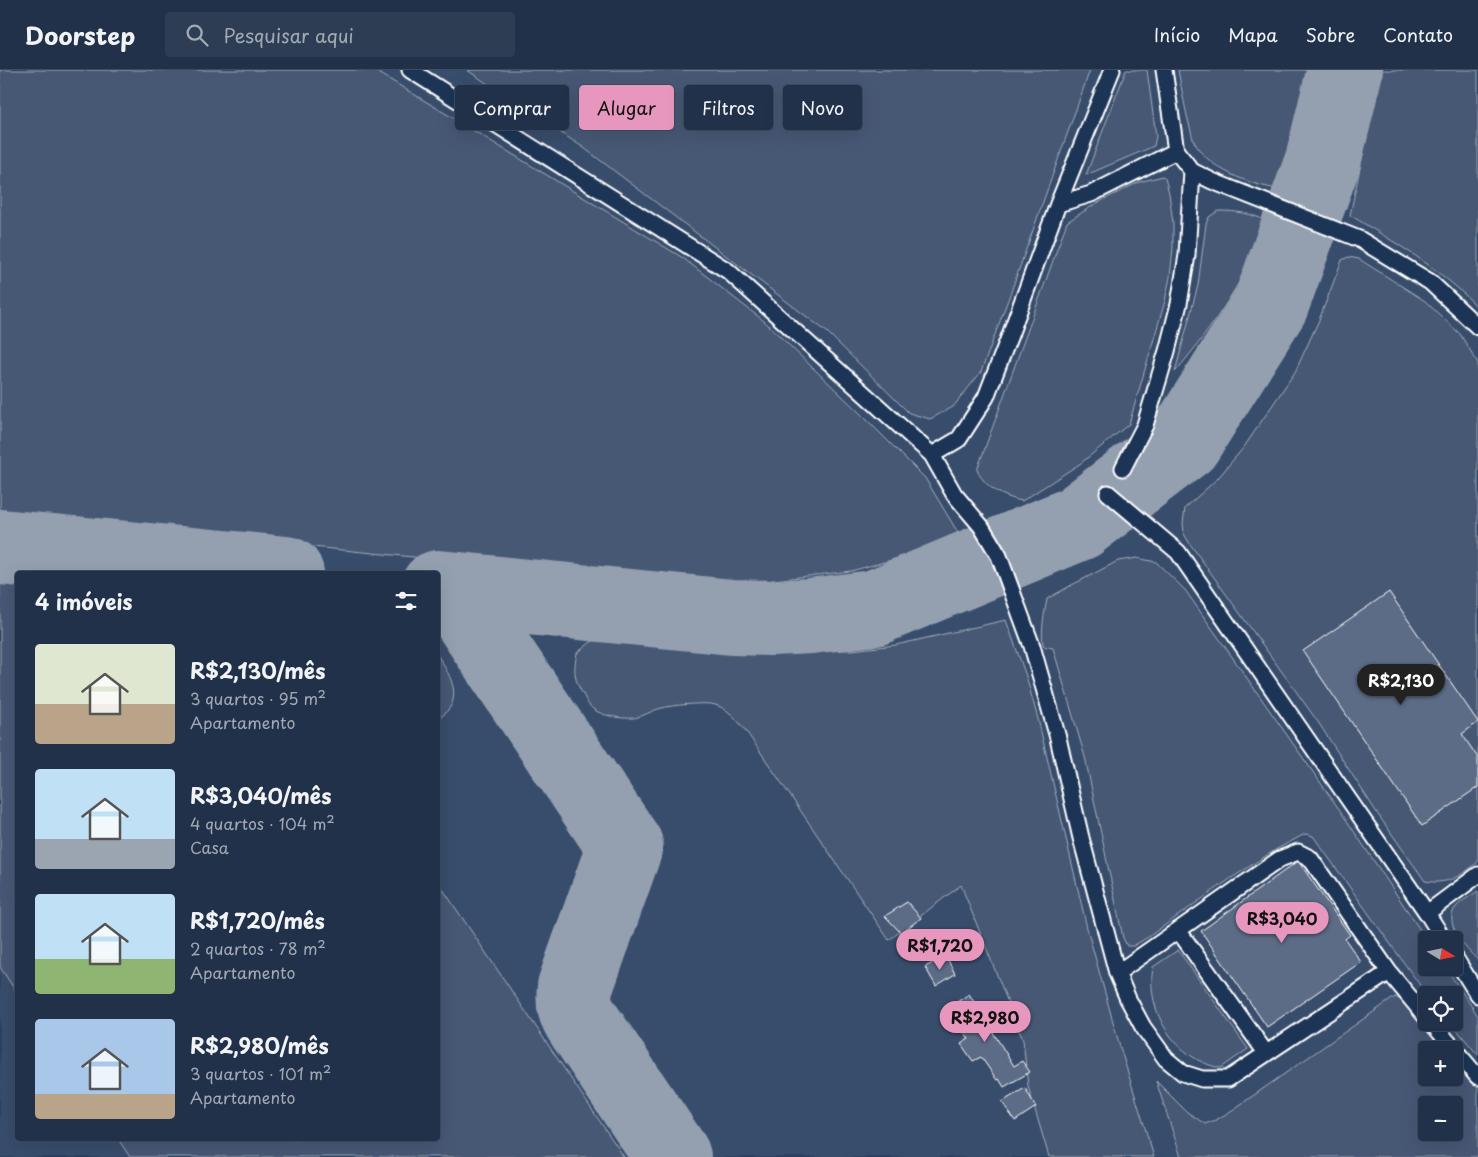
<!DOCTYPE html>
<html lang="pt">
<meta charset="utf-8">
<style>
body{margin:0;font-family:"Playpen Sans",sans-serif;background:#2d3d53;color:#f1f3f6;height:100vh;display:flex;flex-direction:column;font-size:19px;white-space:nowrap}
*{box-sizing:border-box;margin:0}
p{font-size:16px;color:#a2a9b4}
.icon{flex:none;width:28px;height:28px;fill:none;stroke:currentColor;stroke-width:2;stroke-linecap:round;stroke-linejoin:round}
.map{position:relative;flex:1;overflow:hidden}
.drawer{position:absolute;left:15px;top:501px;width:425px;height:570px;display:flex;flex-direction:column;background:#203149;border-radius:5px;box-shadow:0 5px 20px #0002,0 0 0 1px #3d4c61}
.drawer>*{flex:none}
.hud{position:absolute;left:455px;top:15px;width:475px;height:45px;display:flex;gap:10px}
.needle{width:32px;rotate:100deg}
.tools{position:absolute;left:1418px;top:861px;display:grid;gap:10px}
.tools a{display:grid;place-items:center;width:45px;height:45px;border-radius:5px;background:#203149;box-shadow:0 5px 20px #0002,0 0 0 1px #3d4c61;font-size:25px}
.price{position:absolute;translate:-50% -42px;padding:0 11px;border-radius:18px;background:#e797bd;color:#111;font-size:16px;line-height:32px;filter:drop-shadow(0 1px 2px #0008)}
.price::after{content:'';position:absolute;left:50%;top:30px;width:15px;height:11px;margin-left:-8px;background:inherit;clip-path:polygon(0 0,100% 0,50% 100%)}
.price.on{background:#222;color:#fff}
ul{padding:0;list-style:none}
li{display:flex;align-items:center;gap:15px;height:125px;padding:0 20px}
li span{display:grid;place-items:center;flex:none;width:140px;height:100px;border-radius:5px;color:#555}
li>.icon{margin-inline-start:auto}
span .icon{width:60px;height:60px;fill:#fffc;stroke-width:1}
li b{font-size:21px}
h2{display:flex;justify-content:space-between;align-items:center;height:60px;padding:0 20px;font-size:21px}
.pill{padding:0 18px;border-radius:5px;background:#203149;box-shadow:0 5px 20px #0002,0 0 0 1px #3d4c61;font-size:18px;line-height:45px}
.pill.on{background:#e797bd;color:#111}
header{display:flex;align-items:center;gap:30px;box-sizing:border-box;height:70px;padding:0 25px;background:#203149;border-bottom:1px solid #3d4c61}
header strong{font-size:24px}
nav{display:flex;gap:28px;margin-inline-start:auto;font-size:18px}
.search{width:350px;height:45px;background:#2d3d53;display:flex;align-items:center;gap:12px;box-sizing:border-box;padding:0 18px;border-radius:5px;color:#a2a9b4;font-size:19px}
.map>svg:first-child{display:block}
.built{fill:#394e6c;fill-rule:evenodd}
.green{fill:#465975;stroke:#a2acba;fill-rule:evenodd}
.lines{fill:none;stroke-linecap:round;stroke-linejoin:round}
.taxiway{stroke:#94a0b0;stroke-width:76}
.building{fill:#5b6c86;stroke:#fff}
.service-casing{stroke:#fff;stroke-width:19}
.service{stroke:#1d3557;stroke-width:15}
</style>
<header>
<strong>Doorstep</strong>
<div class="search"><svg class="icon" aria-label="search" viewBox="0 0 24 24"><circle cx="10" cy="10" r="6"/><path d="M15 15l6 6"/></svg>Pesquisar aqui</div>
<nav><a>Início</a><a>Mapa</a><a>Sobre</a><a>Contato</a></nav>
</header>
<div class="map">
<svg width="1478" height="1087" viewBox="0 0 1478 1087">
<rect width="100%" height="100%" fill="#2a4161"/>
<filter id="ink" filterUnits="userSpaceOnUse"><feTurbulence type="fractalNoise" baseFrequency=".02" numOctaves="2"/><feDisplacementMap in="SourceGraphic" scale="10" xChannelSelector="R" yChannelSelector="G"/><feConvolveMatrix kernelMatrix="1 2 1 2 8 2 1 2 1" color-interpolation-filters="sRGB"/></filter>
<g filter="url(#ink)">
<path class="built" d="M0,0H1478V1087H0ZM18,504H438V1069H18ZM1426,870H1454V898H1426ZM1426,925H1454V952H1426ZM1426,980H1454V1008H1426ZM1426,1035H1454V1062H1426Z"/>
<path class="green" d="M0,0H374L683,188L764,251L863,346L925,408L960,466L924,481L851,501L739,514L514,497L0,446Z
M467,0H1090L1012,219L981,302L953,337L930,349L909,343L827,262L584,78Z
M1126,0H1147L1156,66L1154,76L1086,105Z
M1178,0H1316L1290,114L1287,120C1258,118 1212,102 1196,75C1193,71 1192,65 1191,61C1185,41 1182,20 1178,0Z
M1381,0H1478V238C1442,199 1394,172 1350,145Z
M1163,106L1165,108L1169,123L1173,153V178L1170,207L1165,231L1129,354L1081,393L1022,431C1003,427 985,418 977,400L1067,152L1097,133L1139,112Z
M1218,141C1237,141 1251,143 1269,152C1246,206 1214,257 1175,302L1198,215L1206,154L1209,147Z
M1348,187L1359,189L1425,231L1460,264L1478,293V792C1460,806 1449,815 1425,811L1379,746L1318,652L1190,474L1184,464L1183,453L1185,438L1218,408L1244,377L1295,302L1319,250L1342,190Z
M1137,488L1156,492L1185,520L1339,739L1427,870H1426V898H1446L1478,946V985L1451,953L1454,952V925H1427L1313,766L1305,764L1275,780L1230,809L1148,867L1133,876H1127L1123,868L1085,687L1053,578L1046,577L1043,575C1041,559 1044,545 1047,529L1070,516L1118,491Z
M0,509L18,511L17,923L0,897Z
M1006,550L1026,606L1038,649L1087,858L1120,977L1154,1087H1049L1028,1016L1023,970L961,815L889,870L746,661C736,649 728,637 711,634C700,633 672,635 662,638C652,640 643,647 633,648C622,649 602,646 593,639C589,636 586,631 584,626C574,610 573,602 577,583L591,572L611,563L798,581L852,580L896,575Z
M438,586C452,608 465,631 438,649Z
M438,812L624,1087H130L118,1069H438Z
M1478,821V890C1466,880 1442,852 1456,837C1461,831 1471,826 1478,821Z
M1178,880L1248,979L1221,998C1176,990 1145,942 1153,897Z
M1395,927C1411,933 1437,966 1449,980H1426V1008H1454V986L1478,1015V1087H1181L1156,1011L1187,1042L1205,1054L1216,1050L1234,1039ZM1426,1035H1454V1062H1426Z"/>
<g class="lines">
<path class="taxiway" d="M0,477L286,504
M438,518L732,547L771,548L810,546L874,538L1078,453L1184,372L1271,234L1323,91L1345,0
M438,520L445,522L463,535L625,776L575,917C573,935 575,941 585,956L673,1087"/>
</g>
<path class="building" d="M1389,522L1478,652L1462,664L1478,688V717L1422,756L1303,581Z
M1298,791L1350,865L1345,869L1361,892L1267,957L1201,861Z
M907,832L921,848L901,863L885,846Z
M946,886L955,904L936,916L925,897Z
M969,924L1014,996L1022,991L1030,1002L1004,1017L999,1009L997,1010L981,987L973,991L961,974L969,969L948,938Z
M1025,1018L1036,1037L1015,1051L1002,1032Z"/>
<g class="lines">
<defs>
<path id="service" d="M410,0L728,201L932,385
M1112,0L1058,134L1010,265L986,327L959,369L932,385L954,424L981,456L999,486L1032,576L1058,668L1081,768L1117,903L1128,929L1143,957L1166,989L1183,1003L1202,1009H1228L1389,902
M1164,0L1176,81L1192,101L1212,111L1359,169L1430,212L1478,257
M1058,134L1091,124L1176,81
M1123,398L1145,355L1167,281L1179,234L1187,185L1192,101
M1108,423L1178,482L1427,843L1444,870
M1427,843L1478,805
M1178,860L1266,983
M1454,886L1478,925
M1117,903L1280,789L1298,782L1310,788L1389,902L1426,947
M1431,952L1478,1007"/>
</defs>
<use href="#service" class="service-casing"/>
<use href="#service" class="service"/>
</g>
</g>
</svg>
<div class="tools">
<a><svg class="needle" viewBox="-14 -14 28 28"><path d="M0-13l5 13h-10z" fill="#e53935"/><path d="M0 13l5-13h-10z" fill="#a2a9b4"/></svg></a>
<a><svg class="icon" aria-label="locate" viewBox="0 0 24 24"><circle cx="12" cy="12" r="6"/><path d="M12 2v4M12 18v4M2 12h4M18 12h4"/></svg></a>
<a>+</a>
<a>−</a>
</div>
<b class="price on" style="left:1401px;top:636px">R$2,130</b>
<b class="price" style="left:1282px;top:874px">R$3,040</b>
<b class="price" style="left:940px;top:901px">R$1,720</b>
<b class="price" style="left:985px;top:973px">R$2,980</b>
<div class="hud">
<a class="pill">Comprar</a>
<a class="pill on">Alugar</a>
<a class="pill">Filtros</a>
<a class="pill">Novo</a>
</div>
<section class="drawer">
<h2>4 imóveis<svg class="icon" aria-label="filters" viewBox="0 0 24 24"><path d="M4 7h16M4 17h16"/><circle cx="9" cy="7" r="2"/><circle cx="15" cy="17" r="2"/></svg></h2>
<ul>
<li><span style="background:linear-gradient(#dfe7d0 60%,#b9a48a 0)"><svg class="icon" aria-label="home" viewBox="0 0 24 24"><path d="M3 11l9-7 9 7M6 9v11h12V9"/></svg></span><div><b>R$2,130/mês</b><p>3 quartos · 95 m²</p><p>Apartamento</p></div></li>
<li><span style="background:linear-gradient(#bfe0f5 70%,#9aa5b1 0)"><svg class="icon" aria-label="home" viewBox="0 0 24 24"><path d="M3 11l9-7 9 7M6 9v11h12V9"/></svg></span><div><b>R$3,040/mês</b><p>4 quartos · 104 m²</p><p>Casa</p></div></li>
<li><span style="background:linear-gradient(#bfe0f5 65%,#8fb573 0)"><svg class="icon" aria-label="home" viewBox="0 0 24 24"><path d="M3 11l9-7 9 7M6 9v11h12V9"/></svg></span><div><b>R$1,720/mês</b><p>2 quartos · 78 m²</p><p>Apartamento</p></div></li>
<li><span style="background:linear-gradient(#a9c7e8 75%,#b9a48a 0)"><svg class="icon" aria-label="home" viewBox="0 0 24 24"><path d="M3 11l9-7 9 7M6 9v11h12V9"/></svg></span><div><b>R$2,980/mês</b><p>3 quartos · 101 m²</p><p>Apartamento</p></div></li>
</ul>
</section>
</div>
